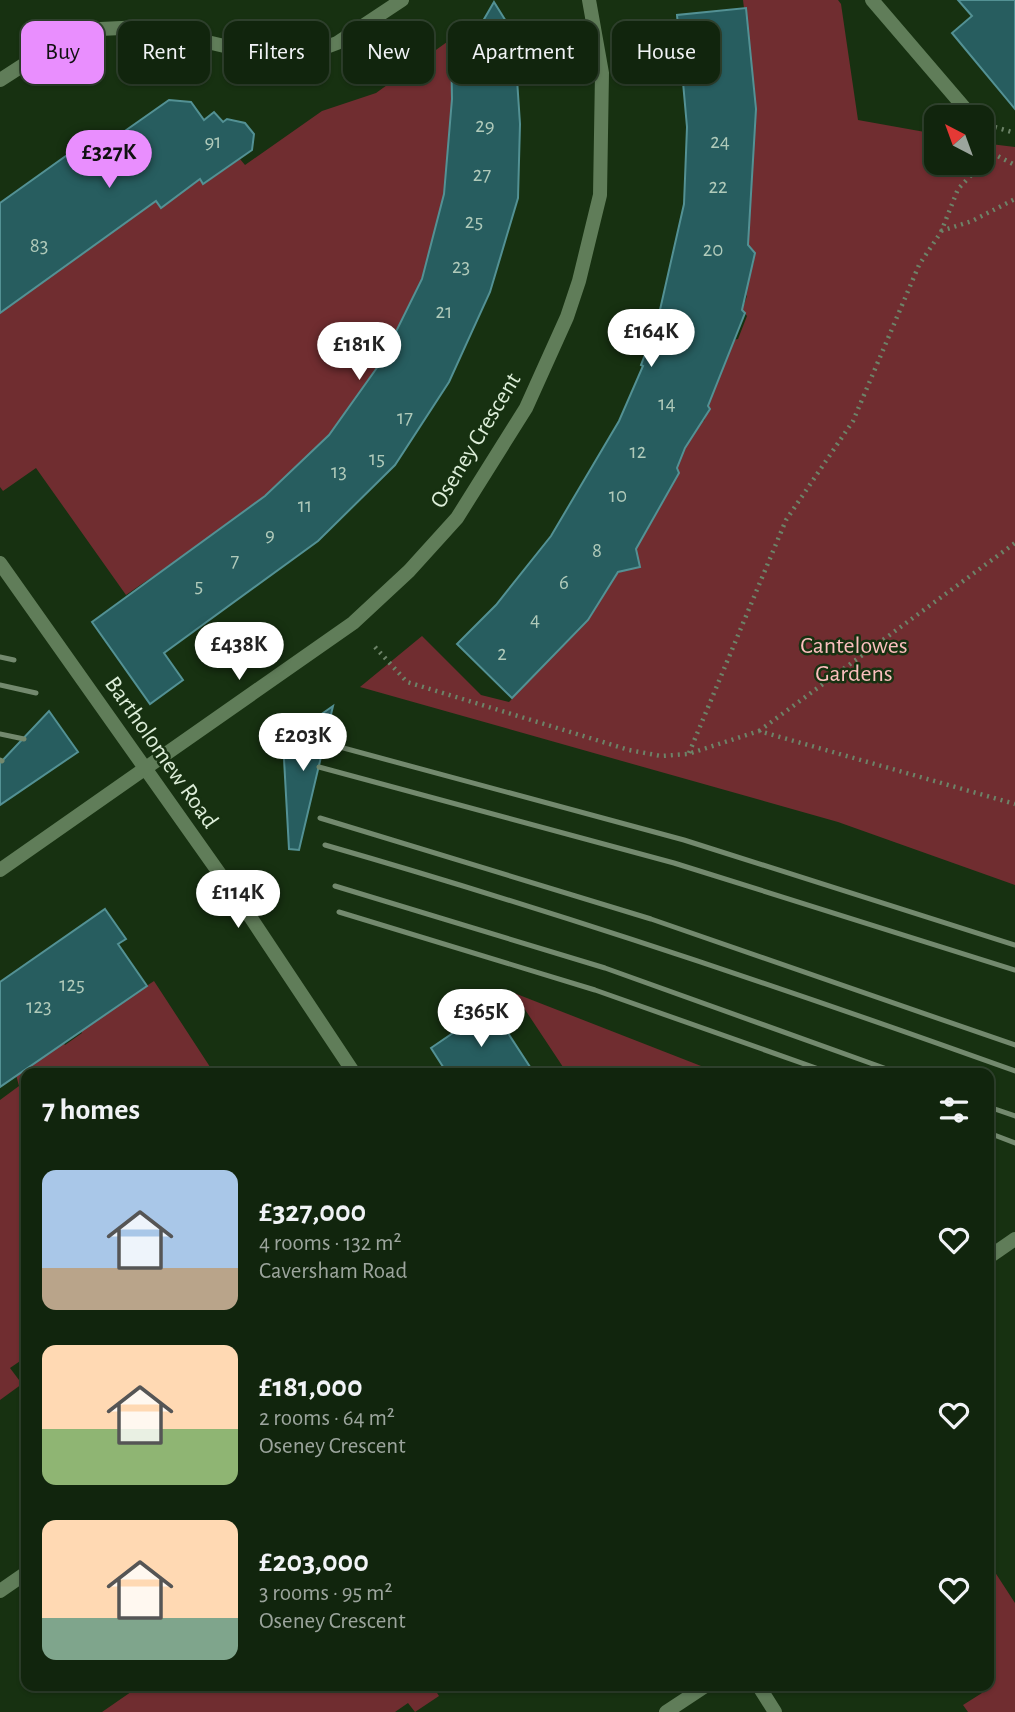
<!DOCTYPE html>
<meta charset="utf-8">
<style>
body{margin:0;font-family:"Alegreya Sans",sans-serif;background:#1e311b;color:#f1f3f6;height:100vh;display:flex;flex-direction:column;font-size:26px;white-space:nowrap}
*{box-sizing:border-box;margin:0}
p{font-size:23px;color:#9ca59d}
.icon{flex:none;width:38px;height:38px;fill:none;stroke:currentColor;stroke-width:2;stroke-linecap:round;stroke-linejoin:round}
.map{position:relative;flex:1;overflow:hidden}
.panel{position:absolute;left:21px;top:1068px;width:973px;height:623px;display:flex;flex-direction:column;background:#11250d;border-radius:14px;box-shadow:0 2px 5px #0004,0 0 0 2px #30422e}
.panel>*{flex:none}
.top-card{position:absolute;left:21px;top:21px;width:973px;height:63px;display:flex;gap:14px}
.needle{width:46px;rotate:319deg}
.fabs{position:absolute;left:924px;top:105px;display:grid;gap:14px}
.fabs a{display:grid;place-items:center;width:70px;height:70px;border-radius:14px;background:#11250d;box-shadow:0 2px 5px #0004,0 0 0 2px #30422e;font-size:35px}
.price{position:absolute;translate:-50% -60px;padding:0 16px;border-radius:24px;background:#fff;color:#222;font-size:23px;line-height:46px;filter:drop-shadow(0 2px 4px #0008)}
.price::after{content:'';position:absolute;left:50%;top:42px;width:21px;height:16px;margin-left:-10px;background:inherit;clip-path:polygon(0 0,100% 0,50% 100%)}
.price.on{background:#e98efe;color:#111}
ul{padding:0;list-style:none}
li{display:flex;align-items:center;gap:21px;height:175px;padding:0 21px}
li span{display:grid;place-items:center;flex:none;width:196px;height:140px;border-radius:14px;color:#555}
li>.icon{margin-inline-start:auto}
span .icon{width:84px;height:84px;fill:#fffc;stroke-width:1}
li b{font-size:30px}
h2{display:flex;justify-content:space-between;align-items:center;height:84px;padding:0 21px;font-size:30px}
.chip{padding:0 24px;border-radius:14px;background:#11250d;box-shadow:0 2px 5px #0004,0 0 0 2px #30422e;font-size:24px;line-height:63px}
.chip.on{background:#e98efe;color:#111}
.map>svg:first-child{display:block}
.green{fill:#702d30}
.building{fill:#275d5f;stroke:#539194;stroke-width:2}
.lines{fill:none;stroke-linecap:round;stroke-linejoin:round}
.path{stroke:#6d8368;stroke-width:4.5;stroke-dasharray:2 5;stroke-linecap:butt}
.minor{stroke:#607d59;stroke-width:14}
.rail{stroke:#73896e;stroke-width:5}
.labels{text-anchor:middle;stroke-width:5;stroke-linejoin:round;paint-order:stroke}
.number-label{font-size:21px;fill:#b0caba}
.street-label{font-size:24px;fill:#ddeed9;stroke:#173111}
.park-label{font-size:24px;fill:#fbbfbe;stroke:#173111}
</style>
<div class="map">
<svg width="1015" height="1712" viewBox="0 0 1015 1712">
<rect width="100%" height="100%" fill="#173111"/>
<path class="green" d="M743,0H838L841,4L858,120L936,134V163H982V143L1015,147V885L838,822L360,687L422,636L481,695L509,702L581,627L617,573L631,569L634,543L660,508L656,499L662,488L672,486L679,473L675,462L694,424L704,421L709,407L704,399L710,383L719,379L724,365L719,355L724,342L738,339L747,316L742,310L747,296L740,288L744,272L753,265L755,253L748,245L755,98Z
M447,42L451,46C452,95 452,145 445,194C426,309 355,425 264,497C220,532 172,563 126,595L36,468L3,491L0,487V313L156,201L161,208L200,179L204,184L240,159L245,165L322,111L376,93Z
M154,981L214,1073H26V1357L10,1368L22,1384L0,1400V1100L19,1086L16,1075L53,1028L65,1045L82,1033L80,1030Z
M514,993L719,1073H567Z
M989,1563L1015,1603V1712H968L963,1705L982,1693L978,1685H989Z
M141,1685H432L439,1696L415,1712L408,1703L395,1712H102Z"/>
<path class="building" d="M958,0H1015V109L952,33L972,16Z
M494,2L514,34L520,124L518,198L490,292L449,382L395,465L318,541L164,653L183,680L150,704L92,622L265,496L329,435L381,362L422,279L444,194L452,99L451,46L477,45L476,33Z
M746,8L756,109L748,245L755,253L742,310L745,313L708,406L710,409L685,448L677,468L679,473L636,549L640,567L618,572L588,620L512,698L457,644L496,605L551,536L619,421L643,366L641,365L657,323L684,204L687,127L677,15Z
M169,100L191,102L204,120L214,112L223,122L227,119L245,123L254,134L252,150L203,184L200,179L161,208L156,201L0,313V203L98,133H122Z
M333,706L299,850L289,849L283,741Z
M49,711L78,752L0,805V763Z
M105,909L126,939L118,944L147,986L0,1087V982Z
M491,1007L534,1073H447L431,1048Z"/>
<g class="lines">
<path class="path" d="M995,127L1015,133
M992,153L1015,165
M941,231L972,221L1015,199
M375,647L407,682L629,750L661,756L688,754L759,731L1015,804
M759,731L1015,543
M689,753L786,520L853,421L919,265L941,232L958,189L992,153L994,132"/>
<path class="minor" d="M872,0L968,112
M0,80L62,40L100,29L143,27L263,55H305L337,43L402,0
M0,563L251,918L354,1073
M0,870L353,623L409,571L457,518L526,408L567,317L579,281L600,195L602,73L589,0
M989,1257L1015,1239
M0,1591L26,1573
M758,1685L775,1712
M666,1712L707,1685"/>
<path class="rail" d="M0,657L14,660
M0,685L36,693
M0,734L24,739
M325,743L684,840L1015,945
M0,760L2,761
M319,767L674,863L1015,970
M320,818L651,919L1015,1045
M325,845C558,912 787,989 1015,1071
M335,886L605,968L898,1073
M339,912L595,990L830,1073
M989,1107L1015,1116
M989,1133L1015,1143"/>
</g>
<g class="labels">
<g class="number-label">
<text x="485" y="132">29</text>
<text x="213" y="148">91</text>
<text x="720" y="148">24</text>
<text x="482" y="181">27</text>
<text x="718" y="193">22</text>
<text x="474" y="228">25</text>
<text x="39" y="252">83</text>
<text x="713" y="256">20</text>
<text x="461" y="273">23</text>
<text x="444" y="318">21</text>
<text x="667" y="410">14</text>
<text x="405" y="424">17</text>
<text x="638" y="458">12</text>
<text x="377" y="465">15</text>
<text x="339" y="478">13</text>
<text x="618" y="502">10</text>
<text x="305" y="512">11</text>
<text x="270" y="541">9</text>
<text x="597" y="557">8</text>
<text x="235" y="567">7</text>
<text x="564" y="589">6</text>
<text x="199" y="592">5</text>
<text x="535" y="626">4</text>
<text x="502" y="660">2</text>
<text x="72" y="991">125</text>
<text x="39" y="1013">123</text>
</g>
<g class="street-label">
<text transform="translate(475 440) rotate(-59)" y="8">Oseney Crescent</text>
<text transform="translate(162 752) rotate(55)" y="8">Bartholomew Road</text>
</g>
<g class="park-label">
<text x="854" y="653">Cantelowes<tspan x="854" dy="28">Gardens</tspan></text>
</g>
</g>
</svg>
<div class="fabs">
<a><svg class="needle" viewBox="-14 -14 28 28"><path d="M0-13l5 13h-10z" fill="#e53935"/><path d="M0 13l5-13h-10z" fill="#9ca59d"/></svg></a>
</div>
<b class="price on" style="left:109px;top:190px">£327K</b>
<b class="price" style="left:651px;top:369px">£164K</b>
<b class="price" style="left:359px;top:382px">£181K</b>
<b class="price" style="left:239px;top:682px">£438K</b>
<b class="price" style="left:303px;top:773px">£203K</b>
<b class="price" style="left:238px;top:930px">£114K</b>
<b class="price" style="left:481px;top:1049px">£365K</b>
<div class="top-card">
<a class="chip on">Buy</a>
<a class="chip">Rent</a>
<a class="chip">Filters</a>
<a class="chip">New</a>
<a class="chip">Apartment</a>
<a class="chip">House</a>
</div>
<section class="panel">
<h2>7 homes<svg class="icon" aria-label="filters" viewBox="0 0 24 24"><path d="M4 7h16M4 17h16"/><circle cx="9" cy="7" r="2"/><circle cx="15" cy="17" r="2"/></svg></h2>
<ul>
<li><span style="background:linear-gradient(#a9c7e8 70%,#b9a48a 0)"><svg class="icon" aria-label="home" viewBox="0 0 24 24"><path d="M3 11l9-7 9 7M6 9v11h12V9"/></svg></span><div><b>£327,000</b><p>4 rooms · 132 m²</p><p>Caversham Road</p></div><svg class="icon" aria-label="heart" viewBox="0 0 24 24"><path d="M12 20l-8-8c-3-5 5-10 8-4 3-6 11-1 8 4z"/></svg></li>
<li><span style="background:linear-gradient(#ffd9b3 60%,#8fb573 0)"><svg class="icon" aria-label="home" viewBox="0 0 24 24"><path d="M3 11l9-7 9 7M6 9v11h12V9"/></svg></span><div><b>£181,000</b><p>2 rooms · 64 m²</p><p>Oseney Crescent</p></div><svg class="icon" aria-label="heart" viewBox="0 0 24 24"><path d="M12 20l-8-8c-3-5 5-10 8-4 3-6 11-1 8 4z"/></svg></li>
<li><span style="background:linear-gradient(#ffd9b3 70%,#7fa58c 0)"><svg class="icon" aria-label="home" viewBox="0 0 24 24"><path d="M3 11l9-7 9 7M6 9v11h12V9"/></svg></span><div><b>£203,000</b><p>3 rooms · 95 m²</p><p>Oseney Crescent</p></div><svg class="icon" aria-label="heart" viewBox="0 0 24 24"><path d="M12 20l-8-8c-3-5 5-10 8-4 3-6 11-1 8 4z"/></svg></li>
</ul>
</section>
</div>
